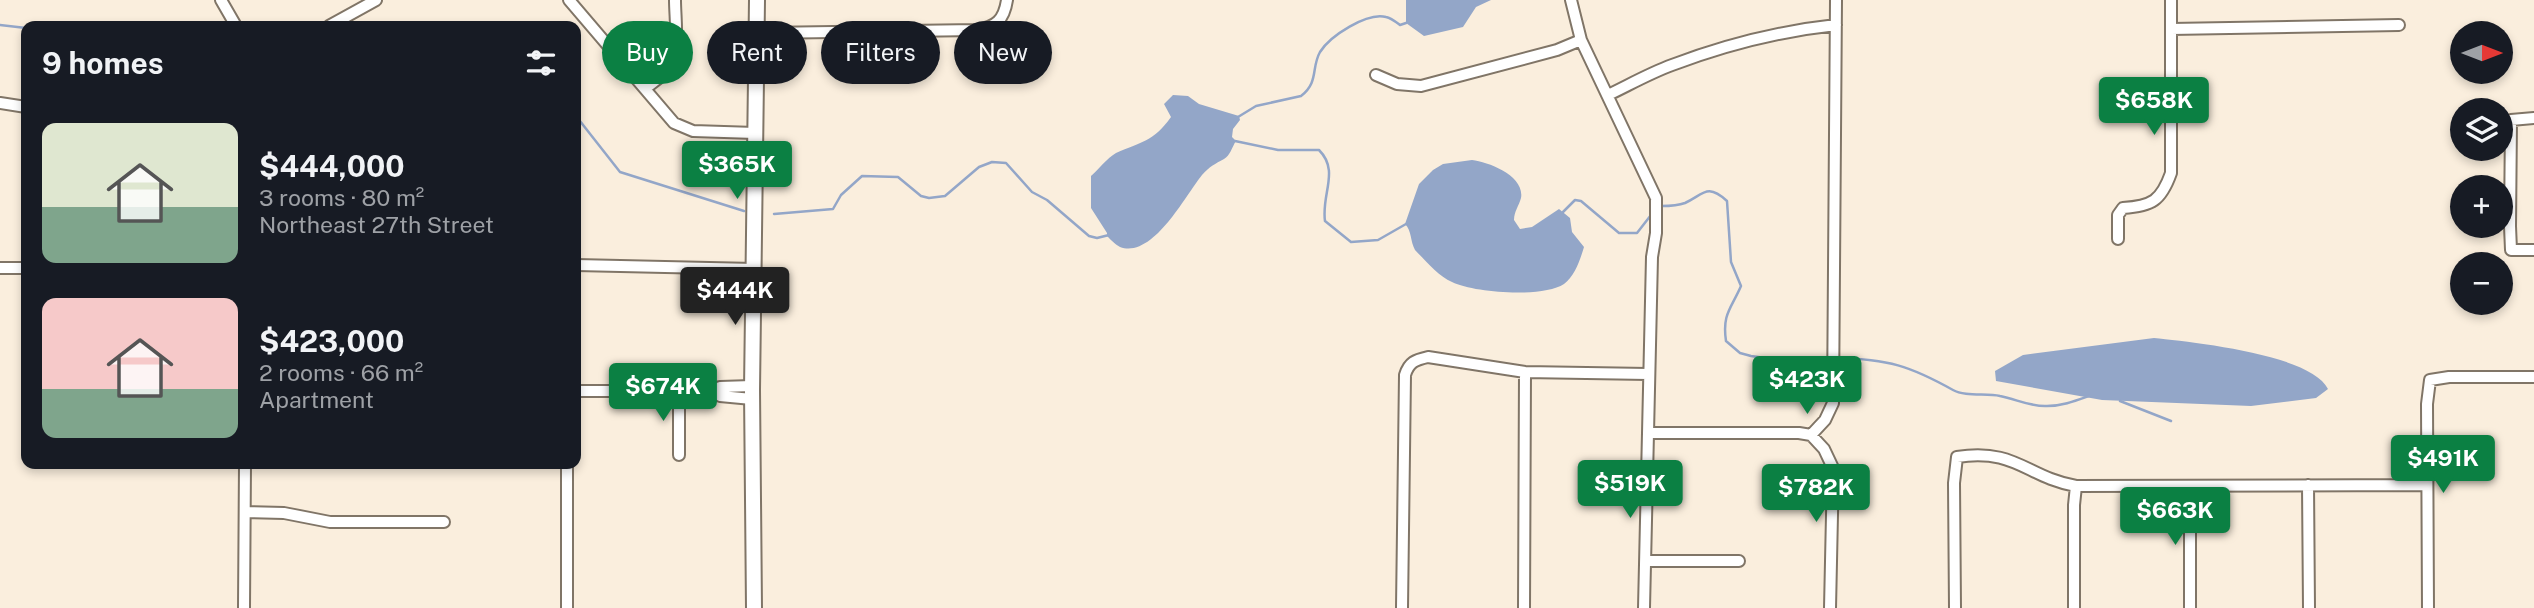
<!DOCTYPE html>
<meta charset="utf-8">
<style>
body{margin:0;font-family:"Public Sans",sans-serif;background:#242831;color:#f1f3f6;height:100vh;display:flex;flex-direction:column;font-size:26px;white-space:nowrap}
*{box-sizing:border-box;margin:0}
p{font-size:23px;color:#9ea1a6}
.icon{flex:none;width:38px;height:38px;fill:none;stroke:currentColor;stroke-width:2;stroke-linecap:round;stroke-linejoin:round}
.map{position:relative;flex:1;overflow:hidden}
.sheet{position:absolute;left:21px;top:21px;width:560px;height:448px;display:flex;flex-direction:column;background:#171b24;border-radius:14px;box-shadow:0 4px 10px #0003}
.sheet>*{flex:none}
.top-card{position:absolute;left:602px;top:21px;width:665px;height:63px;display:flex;gap:14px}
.needle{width:46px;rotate:90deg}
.tools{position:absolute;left:2450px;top:21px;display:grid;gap:14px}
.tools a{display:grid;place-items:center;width:63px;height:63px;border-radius:50%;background:#171b24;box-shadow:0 4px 10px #0003;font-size:35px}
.price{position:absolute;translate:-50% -60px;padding:0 16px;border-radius:7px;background:#0b8043;color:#fff;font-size:23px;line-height:46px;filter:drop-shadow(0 2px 4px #0008)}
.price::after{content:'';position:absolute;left:50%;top:42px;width:21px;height:16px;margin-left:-10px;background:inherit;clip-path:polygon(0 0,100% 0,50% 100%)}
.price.active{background:#222;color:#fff}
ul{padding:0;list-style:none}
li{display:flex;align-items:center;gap:21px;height:175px;padding:0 21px}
li span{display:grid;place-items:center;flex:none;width:196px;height:140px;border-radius:14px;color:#555}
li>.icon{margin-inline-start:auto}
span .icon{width:84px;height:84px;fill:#fffc;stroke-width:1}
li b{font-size:30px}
h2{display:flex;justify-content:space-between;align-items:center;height:84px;padding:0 21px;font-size:30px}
.chip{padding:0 24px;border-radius:32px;background:#171b24;box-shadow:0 4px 10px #0003;font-size:24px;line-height:63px}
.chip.active{background:#0b8043;color:#fff}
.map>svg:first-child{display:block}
.water{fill:#93a6c8}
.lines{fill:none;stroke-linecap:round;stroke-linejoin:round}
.stream{stroke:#93a6c8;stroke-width:2.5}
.minor-casing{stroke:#807567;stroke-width:14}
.tertiary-casing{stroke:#807567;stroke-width:18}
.minor{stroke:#fff;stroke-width:10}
.tertiary{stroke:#fff;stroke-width:14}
</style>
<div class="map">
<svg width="2534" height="608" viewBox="0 0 2534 608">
<rect width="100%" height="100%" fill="#faeedd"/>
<path class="water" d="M1406,0H1491L1476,7L1463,27L1424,36L1406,23Z
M1173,95L1188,96L1199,104L1239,116L1240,120L1233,129L1232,137L1236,141C1232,147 1230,156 1224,159C1215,164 1210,166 1202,175C1185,196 1153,259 1120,247C1116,245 1111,240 1107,236V233L1091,208V176C1099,169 1107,158 1116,153C1141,142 1153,142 1171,117L1164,104Z
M1472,160C1489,162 1525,176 1521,198C1519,206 1514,211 1514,220L1520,229L1532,227L1559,209L1570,218L1572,232L1584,247C1580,260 1575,276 1564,284C1542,298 1475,293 1452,282C1438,276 1425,260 1415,250C1410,241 1412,231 1405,224L1419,184L1433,170L1443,164Z
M2154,338C2191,342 2311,354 2328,389L2316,398L2251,406L2102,400L1996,381L1995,371L2023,355Z"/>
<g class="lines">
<path class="stream" d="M0,25L26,28
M576,116L620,172L744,211
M1238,117L1256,106L1301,96C1319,82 1311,68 1320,52C1330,36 1367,12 1386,17C1391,18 1396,22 1400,25L1406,23
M1235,141L1278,150H1319C1340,171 1321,194 1325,221L1351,242L1378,240L1406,224
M1659,208L1661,206C1669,206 1677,206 1685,203C1704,194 1707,183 1727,201L1731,262L1741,286C1731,309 1722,314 1726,341L1740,353L1751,356L1765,358H1831
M1563,212L1575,200L1581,201L1619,233H1637L1651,215
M774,214L833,209L841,195L862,176L898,177L921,196L929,198L945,196L979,167L992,162L1006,163L1032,192L1047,200L1089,236L1097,238L1109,235
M1837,358C1888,359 1910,366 1953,390C1965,397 1986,393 2000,396C2016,399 2031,407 2047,406C2062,406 2075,401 2089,396
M2120,401L2171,421"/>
<defs>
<path id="minor" d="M221,0L236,26
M569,0L674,123L693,131L755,133
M1571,0L1581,40L1656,198V233L1652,257L1648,433H1799L1811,435L1825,420L1833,403L1836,0
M329,26L376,0
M2171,29L2399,25
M756,33L977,30C996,27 1004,20 1007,0
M1376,75L1397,84L1421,86L1557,50L1581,40
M645,89C653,82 664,76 669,66C680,48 675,20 675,0
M1608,95C1629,85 1650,73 1672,65C1725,45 1780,31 1836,25
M0,103L26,107
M2534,118L2511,120L2510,226L2511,250H2534
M2118,239V215L2123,208C2152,206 2161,201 2171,173V0
M576,265L754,269
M0,268H26
M576,391H711L720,387L752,386
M711,391L720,396L752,399
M1811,435L1824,449L1833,468L1830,608
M679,455V391
M567,464V608
M2308,485L2309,608
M2190,486V608
M245,512L284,513L330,522H444
M1645,561H1739
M244,608L245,464
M1402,608L1405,375C1409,362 1415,360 1428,357L1525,372L1648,374
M1524,608L1525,372
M1644,608L1648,433
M1955,608L1954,483L1957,457C2016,448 2026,477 2076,486L2427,485
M2074,608V505L2076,486
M2428,608L2427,404L2430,380L2449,377H2534"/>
<path id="tertiary" d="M754,608L752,390L757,0"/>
</defs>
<use href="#minor" class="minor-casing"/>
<use href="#tertiary" class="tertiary-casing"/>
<use href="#minor" class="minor"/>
<use href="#tertiary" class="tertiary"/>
</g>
</svg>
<div class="tools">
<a><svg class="needle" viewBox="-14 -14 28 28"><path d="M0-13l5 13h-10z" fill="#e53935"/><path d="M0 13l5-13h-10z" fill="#9ea1a6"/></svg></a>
<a><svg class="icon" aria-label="layers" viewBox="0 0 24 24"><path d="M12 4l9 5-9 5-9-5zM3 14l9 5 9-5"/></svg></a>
<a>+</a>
<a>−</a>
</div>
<b class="price" style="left:2154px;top:137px">$658K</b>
<b class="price" style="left:737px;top:201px">$365K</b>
<b class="price active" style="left:735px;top:327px">$444K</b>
<b class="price" style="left:1807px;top:416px">$423K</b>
<b class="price" style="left:663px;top:423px">$674K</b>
<b class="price" style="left:2443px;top:495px">$491K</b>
<b class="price" style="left:1630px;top:520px">$519K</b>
<b class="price" style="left:1816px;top:524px">$782K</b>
<b class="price" style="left:2175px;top:547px">$663K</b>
<div class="top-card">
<a class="chip active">Buy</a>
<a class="chip">Rent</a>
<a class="chip">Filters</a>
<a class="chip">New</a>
</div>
<section class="sheet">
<h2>9 homes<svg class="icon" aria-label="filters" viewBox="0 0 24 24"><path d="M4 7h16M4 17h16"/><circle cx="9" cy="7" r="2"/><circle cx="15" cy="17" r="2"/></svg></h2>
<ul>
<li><span style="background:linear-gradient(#dfe7d0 60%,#7fa58c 0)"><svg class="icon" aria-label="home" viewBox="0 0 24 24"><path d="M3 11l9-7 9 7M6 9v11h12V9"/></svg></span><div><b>$444,000</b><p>3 rooms · 80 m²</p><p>Northeast 27th Street</p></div></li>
<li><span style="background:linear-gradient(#f6c9c9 65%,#7fa58c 0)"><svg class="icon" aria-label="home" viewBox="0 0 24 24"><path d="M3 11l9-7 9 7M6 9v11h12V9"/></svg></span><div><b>$423,000</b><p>2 rooms · 66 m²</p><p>Apartment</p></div></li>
</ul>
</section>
</div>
